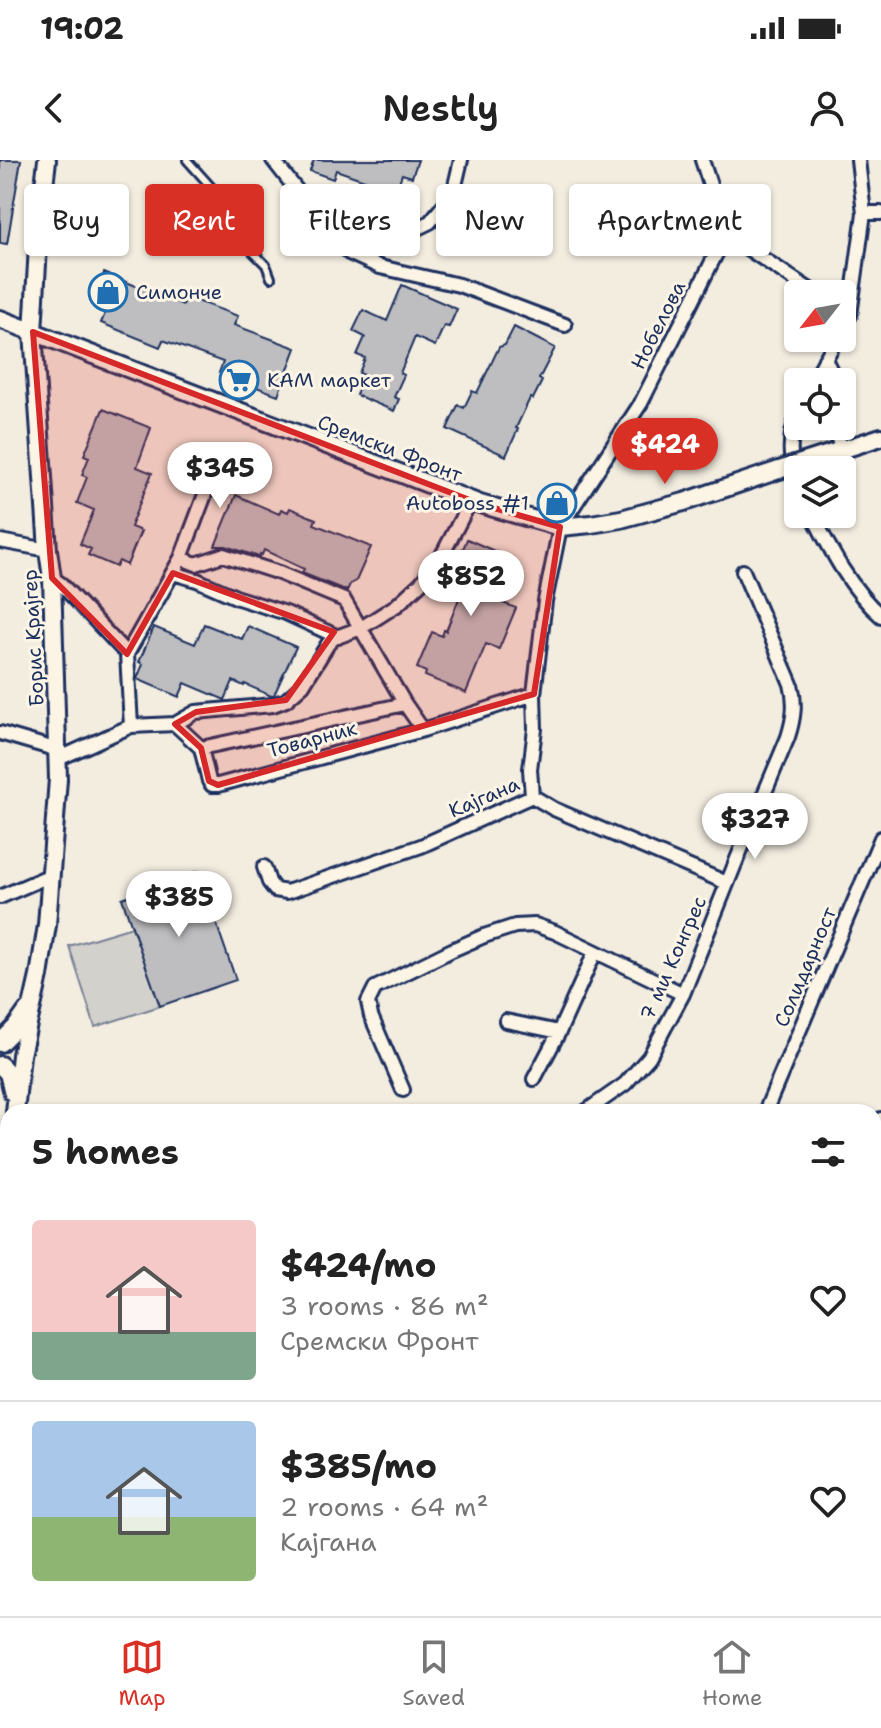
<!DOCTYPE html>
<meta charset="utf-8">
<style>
body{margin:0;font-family:"Shantell Sans",sans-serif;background:#f6f6f6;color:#222;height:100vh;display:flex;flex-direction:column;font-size:30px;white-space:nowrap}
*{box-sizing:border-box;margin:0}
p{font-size:26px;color:#767676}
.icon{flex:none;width:44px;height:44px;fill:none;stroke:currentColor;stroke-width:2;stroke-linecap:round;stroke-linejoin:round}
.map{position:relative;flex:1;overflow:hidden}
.details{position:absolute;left:0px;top:944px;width:882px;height:512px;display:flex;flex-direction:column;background:#fff;border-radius:24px 24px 0 0;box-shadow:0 2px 6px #0004}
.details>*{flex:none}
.top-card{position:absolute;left:24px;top:24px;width:834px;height:72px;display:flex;gap:16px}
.needle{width:52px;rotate:239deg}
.tools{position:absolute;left:784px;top:120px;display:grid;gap:16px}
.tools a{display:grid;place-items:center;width:72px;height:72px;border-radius:8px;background:#fff;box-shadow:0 2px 6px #0004;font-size:40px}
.price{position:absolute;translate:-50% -68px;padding:0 18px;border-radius:28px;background:#fff;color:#222;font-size:26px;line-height:52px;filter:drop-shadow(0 2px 4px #0008)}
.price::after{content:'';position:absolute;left:50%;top:48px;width:24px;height:18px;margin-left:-12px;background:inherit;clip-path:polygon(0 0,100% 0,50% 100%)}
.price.active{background:#d93025;color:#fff}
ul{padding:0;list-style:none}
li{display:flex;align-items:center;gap:24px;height:200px;padding:0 32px}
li+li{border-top:2px solid #e0e0e0}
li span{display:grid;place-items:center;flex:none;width:224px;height:160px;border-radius:8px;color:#555}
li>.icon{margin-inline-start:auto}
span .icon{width:96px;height:96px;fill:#fffc;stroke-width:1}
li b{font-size:34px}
h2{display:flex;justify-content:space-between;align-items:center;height:96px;padding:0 32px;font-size:34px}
.pill{padding:0 28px;border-radius:8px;background:#fff;box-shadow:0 2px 6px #0004;font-size:28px;line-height:72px}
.pill.active{background:#d93025;color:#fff}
.status{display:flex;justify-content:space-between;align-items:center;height:56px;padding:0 40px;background:#fff;direction:ltr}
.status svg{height:22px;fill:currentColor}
header{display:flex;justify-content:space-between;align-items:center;height:104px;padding:0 32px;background:#fff;font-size:36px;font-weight:600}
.tabs{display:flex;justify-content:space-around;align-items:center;height:112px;border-top:2px solid #e0e0e0;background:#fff;font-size:22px;color:#767676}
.tabs a{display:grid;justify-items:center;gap:4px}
.tabs .active{color:#d93025}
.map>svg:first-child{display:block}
.industrial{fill:url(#industrial-grid)}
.green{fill:#d3d1cc;stroke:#778095;stroke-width:2}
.building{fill:#bebec0;stroke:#1b2f5e;stroke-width:2}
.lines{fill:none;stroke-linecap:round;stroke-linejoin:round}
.service-casing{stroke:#1b2f5e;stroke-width:12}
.minor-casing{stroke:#1b2f5e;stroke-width:18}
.tertiary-casing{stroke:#1b2f5e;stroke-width:22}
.secondary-casing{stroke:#1b2f5e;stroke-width:24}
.service{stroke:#fcf5e5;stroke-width:6}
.minor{stroke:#fcf5e5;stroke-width:12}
.tertiary{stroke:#fcf5e5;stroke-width:16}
.secondary{stroke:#fcf5e5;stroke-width:18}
.tertiary-bridge-casing{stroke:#1b2f5e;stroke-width:22;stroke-linecap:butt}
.tertiary-bridge{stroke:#fcf5e5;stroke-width:16}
.marked{fill:#d62828;fill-opacity:0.2;stroke:#d62828;stroke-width:6;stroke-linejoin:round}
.labels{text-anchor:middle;stroke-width:6;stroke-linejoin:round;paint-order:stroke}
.poi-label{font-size:20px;fill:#1b2f5e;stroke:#fcf5e5;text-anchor:start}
.street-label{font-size:20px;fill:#1b2f5e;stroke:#fcf5e5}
</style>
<div class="status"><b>19:02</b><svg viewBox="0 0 49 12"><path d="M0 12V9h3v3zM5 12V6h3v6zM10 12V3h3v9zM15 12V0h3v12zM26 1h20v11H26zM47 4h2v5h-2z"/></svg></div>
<header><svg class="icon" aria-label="back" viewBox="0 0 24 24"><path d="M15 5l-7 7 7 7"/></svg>Nestly<svg class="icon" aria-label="person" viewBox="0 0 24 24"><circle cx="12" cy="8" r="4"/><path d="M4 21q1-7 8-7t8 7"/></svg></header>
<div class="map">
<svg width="881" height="1456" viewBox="0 0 881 1456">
<defs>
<pattern id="industrial-grid" width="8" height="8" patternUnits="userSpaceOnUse" patternTransform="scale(2)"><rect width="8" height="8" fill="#e3dfd6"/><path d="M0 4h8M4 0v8" fill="none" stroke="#c2c0ba"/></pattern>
</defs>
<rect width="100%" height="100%" fill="#f3ede0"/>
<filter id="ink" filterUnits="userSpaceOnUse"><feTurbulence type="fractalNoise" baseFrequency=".0125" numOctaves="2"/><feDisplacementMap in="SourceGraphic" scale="16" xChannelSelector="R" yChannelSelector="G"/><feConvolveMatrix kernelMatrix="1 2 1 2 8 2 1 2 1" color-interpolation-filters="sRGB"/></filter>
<g filter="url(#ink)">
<path class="industrial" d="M594,1448H769L773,1456H598Z"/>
<path class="green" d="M132,767L160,846L95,867L69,786Z"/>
<path class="building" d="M0,0H21L7,84L0,83Z
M314,0H418L412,17L402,14L396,31L336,10L333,19L310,11Z
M104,113L183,145L186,137L238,156L234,165L296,188L278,235L219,213L223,202L163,180L160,187L101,163L113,134L98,128Z
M402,125L457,149L449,167L444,166L435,186L415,177L400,213L404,215L394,237L399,239L394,251L356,235L364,215L359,213L365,198L357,195L365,177L353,171L363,150L387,161Z
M514,167L555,188L539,219L542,221L533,239L530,238L516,268L518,269L506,296L447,269L458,245L464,248L472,231L477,233L499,187L505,185Z
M103,249L151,268L137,307L152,313L132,362H133L131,367L141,371L127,405L119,401L116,407L88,395L91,389L80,384L94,350L77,343L87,317L82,315L89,297L84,295Z
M236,335L279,354L281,349L288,352L290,348L316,359L314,364L371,387L356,421L350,424L347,431L302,413L304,409L264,390L262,395L260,394L259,397L226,386H215Z
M467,379L515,400L500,442L516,448L499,489L486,484L466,533L425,516L426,512L417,508L432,472L442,476L444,470L446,471L462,431L448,426Z
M204,464L242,479L248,466L296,487L274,535L271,536L245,524L244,526L233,521L225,540L185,523L179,537L137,519L143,504L139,502L154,467L195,484Z
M198,711L236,820L160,846L122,738Z"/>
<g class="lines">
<defs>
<path id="service" d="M187,0L213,29L237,76L266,105L271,118"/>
<path id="minor" d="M273,0L316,55L357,79L393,80L430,62L453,34L461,0
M702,0L726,74L816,134
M864,53H881
M329,63L335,76L349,93L380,107L459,125L565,165
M842,169L850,155L864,53L858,0
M825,199L832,213L833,222
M813,222L837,178
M798,255C787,279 789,302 798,326
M833,266L842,290
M812,354C830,389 851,430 881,456
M0,381L48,390
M181,398L196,404L223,395L279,413L344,440L405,544L423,570
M173,413L197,420L238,438L286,453L338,477
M52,418L61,424L127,494L131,566L58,599
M127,494L181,398L215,308
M175,564L196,552L273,545L286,540L303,525L328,484L334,478L361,468L397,445L421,423L439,401L471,340
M131,566L175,564L201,588L209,621L212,625H218L423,570L534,534
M0,573L58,590
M201,588L405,544
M532,636L530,609L535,569L534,534L545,441L560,367L641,243L726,74
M264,707L269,722L275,730L287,732L421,686L532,636L554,649L727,723
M0,737L51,715
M506,861L559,872
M534,919L559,872L595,792
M403,930L371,856L368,842L375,828L452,790L484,776L515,766L535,765L555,772L683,834
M585,952L625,924L649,897L683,834L737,699L788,577C794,558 796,543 791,524L743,411
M765,952L881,678
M874,971L881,959
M874,1090L881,1094
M0,1389L8,1387"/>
<path id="tertiary" d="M0,159L480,344L560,367L591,364L621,359L684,342L779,310
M804,302L881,277
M0,883L15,868L27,851
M0,905L8,913L13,933
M15,952L21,895L39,816L47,765L58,619L52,418L48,390L33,172L39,69L47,0
M0,1121L8,1027
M874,1188L881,1179
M0,1274L8,1320
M40,1448L43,1456"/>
<path id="secondary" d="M874,1240L881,1241
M439,1456L458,1448"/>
</defs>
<use href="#service" class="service-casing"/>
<use href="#minor" class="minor-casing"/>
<use href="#tertiary" class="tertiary-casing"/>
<use href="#secondary" class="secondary-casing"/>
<use href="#service" class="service"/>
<use href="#minor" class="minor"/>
<use href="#tertiary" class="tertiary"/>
<use href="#secondary" class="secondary"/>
<defs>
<path id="tertiary-bridge" d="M779,310L804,302"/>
</defs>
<use href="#tertiary-bridge" class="tertiary-bridge-casing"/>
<use href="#tertiary-bridge" class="tertiary-bridge"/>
</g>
</g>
<path class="marked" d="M33,172L480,344L560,367L534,534L218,625L209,621L201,588L175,564L196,552L286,540L334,472L173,413L127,494L52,418Z"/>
<defs>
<symbol id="shop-ring" viewBox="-11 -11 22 22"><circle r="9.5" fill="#fcf5e5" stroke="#1f6fb2" stroke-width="1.5"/><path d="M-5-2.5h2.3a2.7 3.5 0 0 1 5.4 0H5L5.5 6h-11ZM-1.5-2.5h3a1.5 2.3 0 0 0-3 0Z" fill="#1f6fb2"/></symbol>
<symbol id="supermarket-ring" viewBox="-11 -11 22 22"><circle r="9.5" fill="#fcf5e5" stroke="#1f6fb2" stroke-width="1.5"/><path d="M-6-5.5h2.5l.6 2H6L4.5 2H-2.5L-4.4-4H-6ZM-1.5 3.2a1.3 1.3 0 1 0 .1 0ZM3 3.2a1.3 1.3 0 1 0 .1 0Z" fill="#1f6fb2"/></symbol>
</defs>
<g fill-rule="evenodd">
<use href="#shop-ring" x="86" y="110" width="44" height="44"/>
<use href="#supermarket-ring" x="217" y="198" width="44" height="44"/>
<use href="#shop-ring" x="535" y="321" width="44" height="44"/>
</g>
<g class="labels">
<g class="poi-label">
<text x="136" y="139">Симонче</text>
<text x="267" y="227">КАМ маркет</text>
<text x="529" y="350" text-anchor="end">Autoboss #1</text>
</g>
<g class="street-label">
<text transform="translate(658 165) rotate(-63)" y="7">Нобелова</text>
<text transform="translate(390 288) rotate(21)" y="7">Сремски Фронт</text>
<text transform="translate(33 478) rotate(-93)" y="7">Борис Крајгер</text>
<text transform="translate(312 579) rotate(-15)" y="7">Товарник</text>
<text transform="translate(484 637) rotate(-23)" y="7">Кајгана</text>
<text transform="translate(673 798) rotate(-66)" y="7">7 ми Конгрес</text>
<text transform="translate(805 807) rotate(-67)" y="7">Солидарност</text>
</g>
</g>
</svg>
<div class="tools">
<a><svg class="needle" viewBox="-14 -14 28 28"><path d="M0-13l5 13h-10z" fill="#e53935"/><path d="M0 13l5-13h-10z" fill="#767676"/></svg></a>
<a><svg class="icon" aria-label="locate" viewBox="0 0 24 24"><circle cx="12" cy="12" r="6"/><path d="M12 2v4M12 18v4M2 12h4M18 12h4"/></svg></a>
<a><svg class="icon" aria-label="layers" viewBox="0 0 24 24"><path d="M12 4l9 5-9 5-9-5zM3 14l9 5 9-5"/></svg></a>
</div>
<b class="price active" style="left:665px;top:326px">$424</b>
<b class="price" style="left:220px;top:350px">$345</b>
<b class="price" style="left:471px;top:458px">$852</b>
<b class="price" style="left:755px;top:701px">$327</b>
<b class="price" style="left:179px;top:779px">$385</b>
<div class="top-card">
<a class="pill">Buy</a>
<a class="pill active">Rent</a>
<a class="pill">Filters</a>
<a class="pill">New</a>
<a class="pill">Apartment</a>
</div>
<section class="details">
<h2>5 homes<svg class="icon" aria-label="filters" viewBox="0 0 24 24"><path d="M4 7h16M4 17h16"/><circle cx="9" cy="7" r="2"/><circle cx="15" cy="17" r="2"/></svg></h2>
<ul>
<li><span style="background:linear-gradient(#f6c9c9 70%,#7fa58c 0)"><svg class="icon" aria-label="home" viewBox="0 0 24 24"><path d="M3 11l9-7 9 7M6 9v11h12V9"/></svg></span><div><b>$424/mo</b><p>3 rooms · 86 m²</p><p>Сремски Фронт</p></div><svg class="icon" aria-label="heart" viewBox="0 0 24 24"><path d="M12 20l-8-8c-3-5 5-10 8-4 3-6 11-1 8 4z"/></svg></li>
<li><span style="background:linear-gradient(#a9c7e8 60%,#8fb573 0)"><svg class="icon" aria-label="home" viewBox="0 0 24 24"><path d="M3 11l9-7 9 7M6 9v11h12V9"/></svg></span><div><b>$385/mo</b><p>2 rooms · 64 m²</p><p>Кајгана</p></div><svg class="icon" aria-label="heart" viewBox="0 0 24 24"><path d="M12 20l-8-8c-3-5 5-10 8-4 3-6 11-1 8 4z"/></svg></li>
</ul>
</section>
</div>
<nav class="tabs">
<a class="active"><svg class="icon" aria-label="map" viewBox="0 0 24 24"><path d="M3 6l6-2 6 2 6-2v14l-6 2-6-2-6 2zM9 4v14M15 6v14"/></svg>Map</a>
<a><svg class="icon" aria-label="saved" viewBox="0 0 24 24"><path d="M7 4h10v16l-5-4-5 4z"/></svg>Saved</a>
<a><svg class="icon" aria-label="home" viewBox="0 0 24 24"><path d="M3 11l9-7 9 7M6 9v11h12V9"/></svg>Home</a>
</nav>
